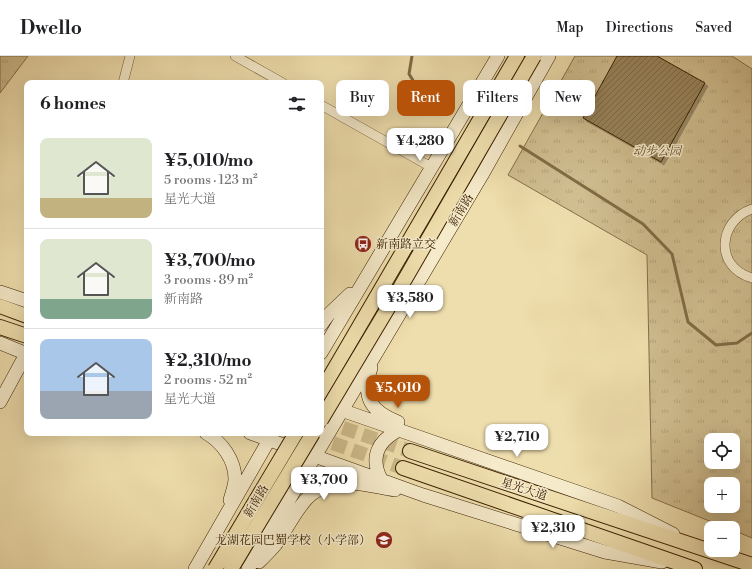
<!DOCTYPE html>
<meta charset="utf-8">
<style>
body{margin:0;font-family:"Libre Bodoni","Noto Serif SC",serif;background:#f6f6f6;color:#202124;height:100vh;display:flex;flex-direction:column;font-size:15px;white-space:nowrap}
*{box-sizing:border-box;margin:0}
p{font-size:13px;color:#757577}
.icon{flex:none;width:22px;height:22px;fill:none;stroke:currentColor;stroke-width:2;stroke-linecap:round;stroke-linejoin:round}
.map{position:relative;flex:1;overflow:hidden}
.drawer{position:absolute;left:24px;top:24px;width:300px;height:356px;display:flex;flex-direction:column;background:#fff;border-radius:8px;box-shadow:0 4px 16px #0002}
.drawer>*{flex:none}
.top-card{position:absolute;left:336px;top:24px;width:356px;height:36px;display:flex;gap:8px}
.fabs{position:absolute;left:704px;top:377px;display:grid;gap:8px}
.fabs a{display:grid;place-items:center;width:36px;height:36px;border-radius:8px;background:#fff;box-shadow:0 4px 16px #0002;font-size:20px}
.price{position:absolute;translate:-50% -34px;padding:0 9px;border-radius:8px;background:#fff;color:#222;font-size:13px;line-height:26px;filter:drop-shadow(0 1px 2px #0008)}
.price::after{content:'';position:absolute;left:50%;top:24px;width:12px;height:9px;margin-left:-6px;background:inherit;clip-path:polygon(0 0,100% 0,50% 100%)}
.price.selected{background:#b45309;color:#fff}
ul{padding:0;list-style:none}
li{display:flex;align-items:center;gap:12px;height:100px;padding:0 16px}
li+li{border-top:1px solid #e0e0e0}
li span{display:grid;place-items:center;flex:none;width:112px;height:80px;border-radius:8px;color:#555}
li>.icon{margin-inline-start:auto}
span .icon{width:48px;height:48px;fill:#fffc;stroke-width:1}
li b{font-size:17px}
h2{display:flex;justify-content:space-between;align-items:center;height:48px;padding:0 16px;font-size:17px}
.pill{padding:0 14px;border-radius:8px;background:#fff;box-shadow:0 4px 16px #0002;font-size:14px;line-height:36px}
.pill.selected{background:#b45309;color:#fff}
header{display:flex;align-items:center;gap:24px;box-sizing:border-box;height:56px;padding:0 20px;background:#fff;border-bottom:1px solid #e0e0e0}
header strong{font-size:19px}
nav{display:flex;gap:22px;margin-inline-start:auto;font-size:14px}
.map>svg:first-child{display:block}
.grass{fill:url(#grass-tufts);stroke:#856f48;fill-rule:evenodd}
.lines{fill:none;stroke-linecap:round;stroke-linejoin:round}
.stream{stroke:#816b44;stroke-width:3}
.building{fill:url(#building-hatch);stroke:#3a2000;filter:url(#shadow)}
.primary-tunnel{stroke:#cbb88a;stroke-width:14;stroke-dasharray:14 7;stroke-linecap:butt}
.street-casing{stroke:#67502b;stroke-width:10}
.secondary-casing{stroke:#3a2000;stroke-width:14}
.primary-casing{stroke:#3a2000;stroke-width:16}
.street{stroke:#f5eaca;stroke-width:9}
.secondary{stroke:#f5eaca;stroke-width:13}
.primary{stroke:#efdead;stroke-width:14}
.primary-bridge-casing{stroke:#3a2000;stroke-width:16;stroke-linecap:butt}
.primary-bridge{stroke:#efdead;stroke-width:14}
.labels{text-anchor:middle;stroke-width:3;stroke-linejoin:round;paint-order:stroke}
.park-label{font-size:12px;font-style:italic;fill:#604824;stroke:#f5eaca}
.street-label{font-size:12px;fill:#3a2000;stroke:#f5eaca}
.poi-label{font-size:12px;fill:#3a2000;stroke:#f5eaca;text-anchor:start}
</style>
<header>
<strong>Dwello</strong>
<nav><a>Map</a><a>Directions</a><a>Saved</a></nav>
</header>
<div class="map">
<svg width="752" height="513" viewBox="0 0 752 513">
<defs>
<pattern id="grass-tufts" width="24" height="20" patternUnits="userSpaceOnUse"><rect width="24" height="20" fill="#d0be90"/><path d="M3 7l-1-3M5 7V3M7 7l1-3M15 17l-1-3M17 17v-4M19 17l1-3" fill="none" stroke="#b3a37a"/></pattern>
<pattern id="building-hatch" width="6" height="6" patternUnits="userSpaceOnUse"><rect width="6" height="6" fill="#98835a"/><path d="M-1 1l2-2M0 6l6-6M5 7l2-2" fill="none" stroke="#7d6b48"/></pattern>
<filter id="shadow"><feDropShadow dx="3" dy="3" stdDeviation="0" flood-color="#0004"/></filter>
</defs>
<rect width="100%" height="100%" fill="#efdead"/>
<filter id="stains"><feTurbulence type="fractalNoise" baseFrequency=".005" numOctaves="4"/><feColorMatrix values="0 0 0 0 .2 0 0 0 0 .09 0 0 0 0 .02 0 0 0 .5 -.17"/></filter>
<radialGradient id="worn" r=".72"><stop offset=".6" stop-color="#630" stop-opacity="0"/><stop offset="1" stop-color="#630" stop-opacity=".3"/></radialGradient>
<path class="grass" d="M0,0H28L0,37Z
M575,0H732L752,13V482L733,474V472H727L652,442L647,199L508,119ZM711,384H733V406H711ZM711,428H733V450H711Z"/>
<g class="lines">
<path class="stream" d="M412,0L409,18L424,42L445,55
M520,90L643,168L672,198L688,266L716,289L737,287L752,277"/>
</g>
<path class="building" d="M617,0H657L705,27L661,106L583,62Z"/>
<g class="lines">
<path class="primary-tunnel" d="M323,365L410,395
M313,380L403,412"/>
<defs>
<path id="street" d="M235,0L283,27
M123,27L130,0
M321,49L431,111
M752,153C718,165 714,211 752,222"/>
<path id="secondary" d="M0,236L27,245
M321,269L329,258L350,238
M0,287L27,298
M321,297L498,0
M371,312C361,342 372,356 398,366
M0,346L26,298
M321,347L618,450L673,478
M206,377C222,386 235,404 235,423C235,429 232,437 230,444
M250,377L423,439L605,496L662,506
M381,423C370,402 377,386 397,375
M259,506C265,500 271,494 276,488C299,457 303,427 349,427C364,427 380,432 395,434
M195,513L273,377
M248,513L482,119L549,0"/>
<path id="primary" d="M0,250L27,260
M0,271L27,280
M321,336L517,0
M410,395L752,509
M403,412L695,513"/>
</defs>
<use href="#street" class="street-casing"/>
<use href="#secondary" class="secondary-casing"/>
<use href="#primary" class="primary-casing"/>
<use href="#street" class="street"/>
<use href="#secondary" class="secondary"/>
<use href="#primary" class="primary"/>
<defs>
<path id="primary-bridge" d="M321,364L397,237L534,0
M215,513L296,377
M231,513L313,377"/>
</defs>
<use href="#primary-bridge" class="primary-bridge-casing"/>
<use href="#primary-bridge" class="primary-bridge"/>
</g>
<defs>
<symbol id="bus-disc" viewBox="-11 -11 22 22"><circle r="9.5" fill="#8f2418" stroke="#f5eaca"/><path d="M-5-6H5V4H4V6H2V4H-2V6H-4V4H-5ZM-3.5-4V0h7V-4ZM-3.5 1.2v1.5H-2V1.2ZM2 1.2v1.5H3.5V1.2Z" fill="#fff"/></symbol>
<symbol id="school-disc" viewBox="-11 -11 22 22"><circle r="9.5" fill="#8f2418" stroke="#f5eaca"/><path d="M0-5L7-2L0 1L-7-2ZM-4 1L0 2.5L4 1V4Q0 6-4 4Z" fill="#fff"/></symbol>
</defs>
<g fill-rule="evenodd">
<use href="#bus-disc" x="353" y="178" width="20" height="20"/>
<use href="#school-disc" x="374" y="474" width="20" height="20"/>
</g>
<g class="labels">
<g class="park-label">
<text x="657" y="99">动步公园</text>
</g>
<g class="street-label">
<text transform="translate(461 154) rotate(-59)" y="4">新南路</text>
<text transform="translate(524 433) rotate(18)" y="4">星光大道</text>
<text transform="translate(256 445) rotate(-59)" y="4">新南路</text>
</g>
<g class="poi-label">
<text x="376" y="192">新南路立交</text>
<text x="371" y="488" text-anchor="end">龙湖花园巴蜀学校（小学部）</text>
</g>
</g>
<rect width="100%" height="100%" filter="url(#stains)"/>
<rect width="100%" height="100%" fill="url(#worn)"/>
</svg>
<div class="fabs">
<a><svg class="icon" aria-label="locate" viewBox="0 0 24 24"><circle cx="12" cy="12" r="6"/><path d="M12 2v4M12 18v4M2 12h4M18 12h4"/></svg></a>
<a>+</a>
<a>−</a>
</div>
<b class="price" style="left:420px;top:106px">¥4,280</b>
<b class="price" style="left:410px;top:263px">¥3,580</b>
<b class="price selected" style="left:398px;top:353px">¥5,010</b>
<b class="price" style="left:517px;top:402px">¥2,710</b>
<b class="price" style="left:324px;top:445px">¥3,700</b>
<b class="price" style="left:553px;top:493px">¥2,310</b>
<div class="top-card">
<a class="pill">Buy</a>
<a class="pill selected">Rent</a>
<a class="pill">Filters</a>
<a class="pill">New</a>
</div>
<section class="drawer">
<h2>6 homes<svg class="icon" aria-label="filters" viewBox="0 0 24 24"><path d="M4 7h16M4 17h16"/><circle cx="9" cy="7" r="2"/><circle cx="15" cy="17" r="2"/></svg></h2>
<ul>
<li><span style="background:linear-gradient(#dfe7d0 75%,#c2b280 0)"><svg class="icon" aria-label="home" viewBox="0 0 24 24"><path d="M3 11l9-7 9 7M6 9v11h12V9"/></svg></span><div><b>¥5,010/mo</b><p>5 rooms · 123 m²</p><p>星光大道</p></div></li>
<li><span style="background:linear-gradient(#dfe7d0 75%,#7fa58c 0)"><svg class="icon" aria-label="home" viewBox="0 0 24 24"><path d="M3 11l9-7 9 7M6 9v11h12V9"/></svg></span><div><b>¥3,700/mo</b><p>3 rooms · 89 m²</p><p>新南路</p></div></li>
<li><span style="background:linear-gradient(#a9c7e8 65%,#9aa5b1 0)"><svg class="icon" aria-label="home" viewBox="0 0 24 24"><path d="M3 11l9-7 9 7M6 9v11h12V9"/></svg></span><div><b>¥2,310/mo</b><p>2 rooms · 52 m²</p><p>星光大道</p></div></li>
</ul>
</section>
</div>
